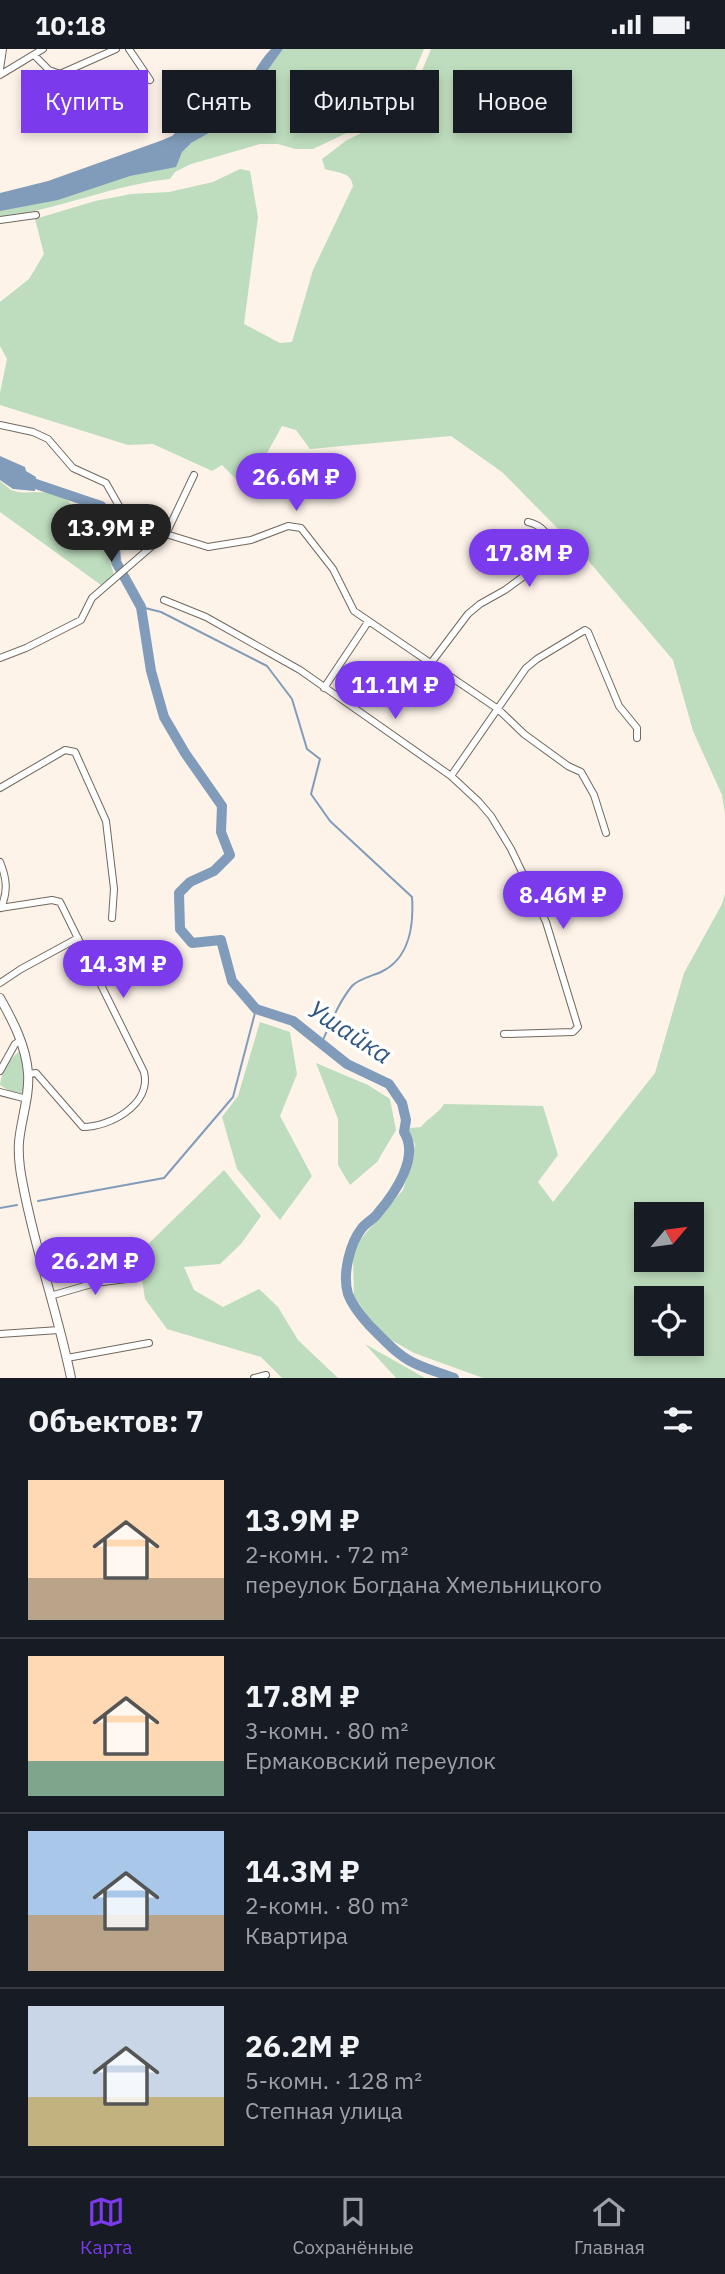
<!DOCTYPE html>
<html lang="ru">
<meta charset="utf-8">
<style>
body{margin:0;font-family:"IBM Plex Sans",sans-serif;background:#242831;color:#f1f3f6;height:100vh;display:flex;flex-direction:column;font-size:26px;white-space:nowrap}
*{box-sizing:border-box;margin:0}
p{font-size:23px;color:#9ea1a6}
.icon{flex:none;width:38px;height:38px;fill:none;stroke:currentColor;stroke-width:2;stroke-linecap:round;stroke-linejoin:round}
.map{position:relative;height:1329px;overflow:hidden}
.drawer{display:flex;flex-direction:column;background:#171b24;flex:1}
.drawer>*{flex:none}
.banner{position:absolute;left:21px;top:21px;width:684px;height:63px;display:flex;gap:14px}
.needle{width:46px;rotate:61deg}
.tools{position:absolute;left:634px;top:1153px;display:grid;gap:14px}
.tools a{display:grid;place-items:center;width:70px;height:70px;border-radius:0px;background:#171b24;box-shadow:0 4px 10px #0003;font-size:35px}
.price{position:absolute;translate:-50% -60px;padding:0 16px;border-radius:24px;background:#7c3aed;color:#fff;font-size:23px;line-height:46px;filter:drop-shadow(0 2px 4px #0008)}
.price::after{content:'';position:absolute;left:50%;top:42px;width:21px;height:16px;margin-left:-10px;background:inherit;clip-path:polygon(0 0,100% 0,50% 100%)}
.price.current{background:#222;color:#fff}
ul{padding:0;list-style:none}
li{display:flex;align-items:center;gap:21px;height:175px;padding:0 28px}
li+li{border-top:2px solid #363941}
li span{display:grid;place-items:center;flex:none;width:196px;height:140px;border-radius:0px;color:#555}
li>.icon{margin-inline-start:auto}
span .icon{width:84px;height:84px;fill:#fffc;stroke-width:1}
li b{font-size:30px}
h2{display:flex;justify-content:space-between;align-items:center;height:84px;padding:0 28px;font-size:30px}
.tag{padding:0 24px;border-radius:0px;background:#171b24;box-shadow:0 4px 10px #0003;font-size:24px;line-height:63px}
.tag.current{background:#7c3aed;color:#fff}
.status{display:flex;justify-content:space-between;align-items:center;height:49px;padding:0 35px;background:#171b24;direction:ltr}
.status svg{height:19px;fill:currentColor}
.dock{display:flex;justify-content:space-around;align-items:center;height:98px;border-top:2px solid #363941;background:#171b24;font-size:19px;color:#9ea1a6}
.dock a{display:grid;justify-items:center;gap:4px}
.dock .current{color:#7c3aed}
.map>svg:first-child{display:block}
.green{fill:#beddbe;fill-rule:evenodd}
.water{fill:#819cba}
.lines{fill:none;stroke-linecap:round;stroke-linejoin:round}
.stream{stroke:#819cba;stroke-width:2}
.river{stroke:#819cba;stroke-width:10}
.minor-casing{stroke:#71685f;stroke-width:8}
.tertiary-casing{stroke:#71685f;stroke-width:10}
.minor{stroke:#fff;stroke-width:6}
.tertiary{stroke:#fff;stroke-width:8}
.labels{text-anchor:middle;stroke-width:7;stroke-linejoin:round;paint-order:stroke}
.water-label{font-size:26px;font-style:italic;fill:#305783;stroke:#fff}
</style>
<div class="status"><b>10:18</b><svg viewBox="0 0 49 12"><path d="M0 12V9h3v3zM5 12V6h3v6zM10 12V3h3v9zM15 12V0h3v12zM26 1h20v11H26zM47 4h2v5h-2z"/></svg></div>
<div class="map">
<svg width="725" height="1329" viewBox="0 0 725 1329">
<rect width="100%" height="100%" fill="#fdf3e9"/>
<path class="green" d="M283,0H424L399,59L313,100H295L278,95H260L191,115L175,123L170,130C112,136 58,161 0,168V160L180,102L190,93L229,72L259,48L268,32L265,25Z
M431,0H725V765L722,746L693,682L673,611L580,502L502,423L451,387L310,400L296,381L282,377L257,422L242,436L222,416L212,422L153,395L128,396L0,356V344L7,310L0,297V253L29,230L44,205L35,170L95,152L131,145L169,143L213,133L240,120L250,122L258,168L244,275L280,294L292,293L313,221L353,137C351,122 336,124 325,120L322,110L347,91L405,63Z
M0,432C4,435 10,441 14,442C30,447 61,436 71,456C85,454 101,457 108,470L104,483L112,500L109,508L114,526L101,536L0,463Z
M725,845V1329H483L414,1304L386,1288L369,1269L354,1247L353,1207L360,1191L403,1141L412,1114L415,1095L407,1084L410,1079L421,1078C429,1068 438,1065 444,1055L543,1057L558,1106L538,1133L553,1153L655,1024L684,924L722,855ZM646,1166H691V1211H646ZM646,1250H691V1295H646Z
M260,973L290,983L297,1025L280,1067L312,1127L280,1171L237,1120L222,1068L238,1047Z
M19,1003C25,1014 28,1032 22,1044L11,1043L0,1036C1,1024 9,1009 19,1003Z
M316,1014L368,1036L390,1050L396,1081L377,1113L350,1136L338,1116V1070Z
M224,1121L261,1167L241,1195L220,1215L184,1218L194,1241L223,1258L259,1240L278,1258L298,1291L338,1329H282L261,1308L167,1280L145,1250L138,1205Z
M365,1295L425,1329H396Z"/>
<path class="water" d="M271,0H283L265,25L269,29L259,48L230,72L191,94L182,103L176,118L130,127L58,151L0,162V144L48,132L160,92L172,87L178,81C188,80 193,74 202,70C208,68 217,67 223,63C246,49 251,20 271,0Z
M0,407L25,418L26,422L36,428L35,442L13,440L0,431Z"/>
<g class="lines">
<path class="stream" d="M141,558L161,563L267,617L292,650L307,700L320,710L311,745L330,772L412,848C414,877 409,910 381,923C372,927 358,930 352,937C338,954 330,976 321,995
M38,1152L164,1129L233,1048L256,960
M0,1159L17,1156"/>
<path class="river" d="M24,431L101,457L113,470L116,513L141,558L151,622L164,668L185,704L222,757L221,783L230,806L214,822L190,833L179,844L180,880L192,894L221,891L232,932L256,960L293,972L347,1015L389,1035L402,1054L406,1071L404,1083C420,1108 395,1144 378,1164C374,1170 367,1173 362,1179C350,1194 342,1225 348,1245C352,1256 361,1267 369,1276C382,1289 397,1306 414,1314C426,1320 441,1324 454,1329"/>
<defs>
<path id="minor" d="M129,0L150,31
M35,7L49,21L60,25L116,0
M0,20L3,0
M0,26L43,0
M0,171L36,166
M0,376L33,383L48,390L73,419L106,434L127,471L151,498
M166,485L208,498L251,491L288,477L301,479L333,520L354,562L498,660L524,685L568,717L581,723L594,746L606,784
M164,551L206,568L300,621L451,727L479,753L491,767L511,800L546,873L578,978L573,983L504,985
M0,609L26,599L81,571L92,549L166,485L194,426
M431,614L468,565L480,555L505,541L527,525L553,513L558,506C553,492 544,476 528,473
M324,639L368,573
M451,727L526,619L537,610L585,581L588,583L619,657L637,679V689
M0,739L65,701L75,703L106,772L114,840L112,869
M0,813C7,830 8,842 1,859
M0,859L52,851L60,853L144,1023C152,1056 109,1078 83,1078L36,1024L28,1025
M0,934L21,920L78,889
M0,1022L15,995L21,991
M0,1043L27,1050
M50,1247L95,1234L135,1229
M0,1285L59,1281
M67,1309L149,1294
M254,1329L266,1326"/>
<path id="tertiary" d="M0,949C13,972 26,997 28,1024C30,1047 21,1070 19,1093C18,1107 20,1122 23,1136C35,1201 58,1264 71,1329"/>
</defs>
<use href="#minor" class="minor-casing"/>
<use href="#tertiary" class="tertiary-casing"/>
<use href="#minor" class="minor"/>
<use href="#tertiary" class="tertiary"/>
</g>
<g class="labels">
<g class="water-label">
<text transform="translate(350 983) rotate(33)" y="9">Ушайка</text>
</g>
</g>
</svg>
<div class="tools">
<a><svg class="needle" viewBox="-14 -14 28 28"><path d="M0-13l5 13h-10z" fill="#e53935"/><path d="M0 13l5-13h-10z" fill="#9ea1a6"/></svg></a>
<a><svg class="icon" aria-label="locate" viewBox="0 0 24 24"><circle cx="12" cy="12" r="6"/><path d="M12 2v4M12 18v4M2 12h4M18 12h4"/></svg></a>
</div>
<b class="price" style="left:296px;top:464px">26.6M ₽</b>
<b class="price current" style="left:111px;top:515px">13.9M ₽</b>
<b class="price" style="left:529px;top:540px">17.8M ₽</b>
<b class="price" style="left:395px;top:672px">11.1M ₽</b>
<b class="price" style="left:563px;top:882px">8.46M ₽</b>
<b class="price" style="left:123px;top:951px">14.3M ₽</b>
<b class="price" style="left:95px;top:1248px">26.2M ₽</b>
<div class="banner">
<a class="tag current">Купить</a>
<a class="tag">Снять</a>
<a class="tag">Фильтры</a>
<a class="tag">Новое</a>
</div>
</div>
<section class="drawer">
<h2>Объектов: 7<svg class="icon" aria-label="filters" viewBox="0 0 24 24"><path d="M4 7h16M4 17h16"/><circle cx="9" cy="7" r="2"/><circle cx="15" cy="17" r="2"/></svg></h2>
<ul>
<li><span style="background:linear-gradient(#ffd9b3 70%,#b9a48a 0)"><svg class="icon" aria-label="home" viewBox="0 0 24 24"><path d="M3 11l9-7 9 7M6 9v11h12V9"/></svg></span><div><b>13.9M ₽</b><p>2-комн. · 72 m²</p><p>переулок Богдана Хмельницкого</p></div></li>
<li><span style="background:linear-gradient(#ffd9b3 75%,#7fa58c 0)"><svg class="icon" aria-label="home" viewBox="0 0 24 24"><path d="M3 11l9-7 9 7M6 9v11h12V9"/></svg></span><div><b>17.8M ₽</b><p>3-комн. · 80 m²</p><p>Ермаковский переулок</p></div></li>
<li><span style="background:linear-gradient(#a9c7e8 60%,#b9a48a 0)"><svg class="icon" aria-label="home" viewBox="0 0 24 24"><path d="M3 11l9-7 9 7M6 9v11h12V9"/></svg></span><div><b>14.3M ₽</b><p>2-комн. · 80 m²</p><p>Квартира</p></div></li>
<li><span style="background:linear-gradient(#c9d6e8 65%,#c2b280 0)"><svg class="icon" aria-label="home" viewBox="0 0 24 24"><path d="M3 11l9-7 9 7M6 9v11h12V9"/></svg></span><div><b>26.2M ₽</b><p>5-комн. · 128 m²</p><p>Степная улица</p></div></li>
</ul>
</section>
<nav class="dock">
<a class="current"><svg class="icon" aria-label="map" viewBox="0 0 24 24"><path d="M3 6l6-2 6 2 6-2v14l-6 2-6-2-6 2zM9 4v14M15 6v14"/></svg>Карта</a>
<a><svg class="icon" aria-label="saved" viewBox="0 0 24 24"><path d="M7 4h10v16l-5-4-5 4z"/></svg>Сохранённые</a>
<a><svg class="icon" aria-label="home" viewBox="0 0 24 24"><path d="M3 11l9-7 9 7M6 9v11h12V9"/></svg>Главная</a>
</nav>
